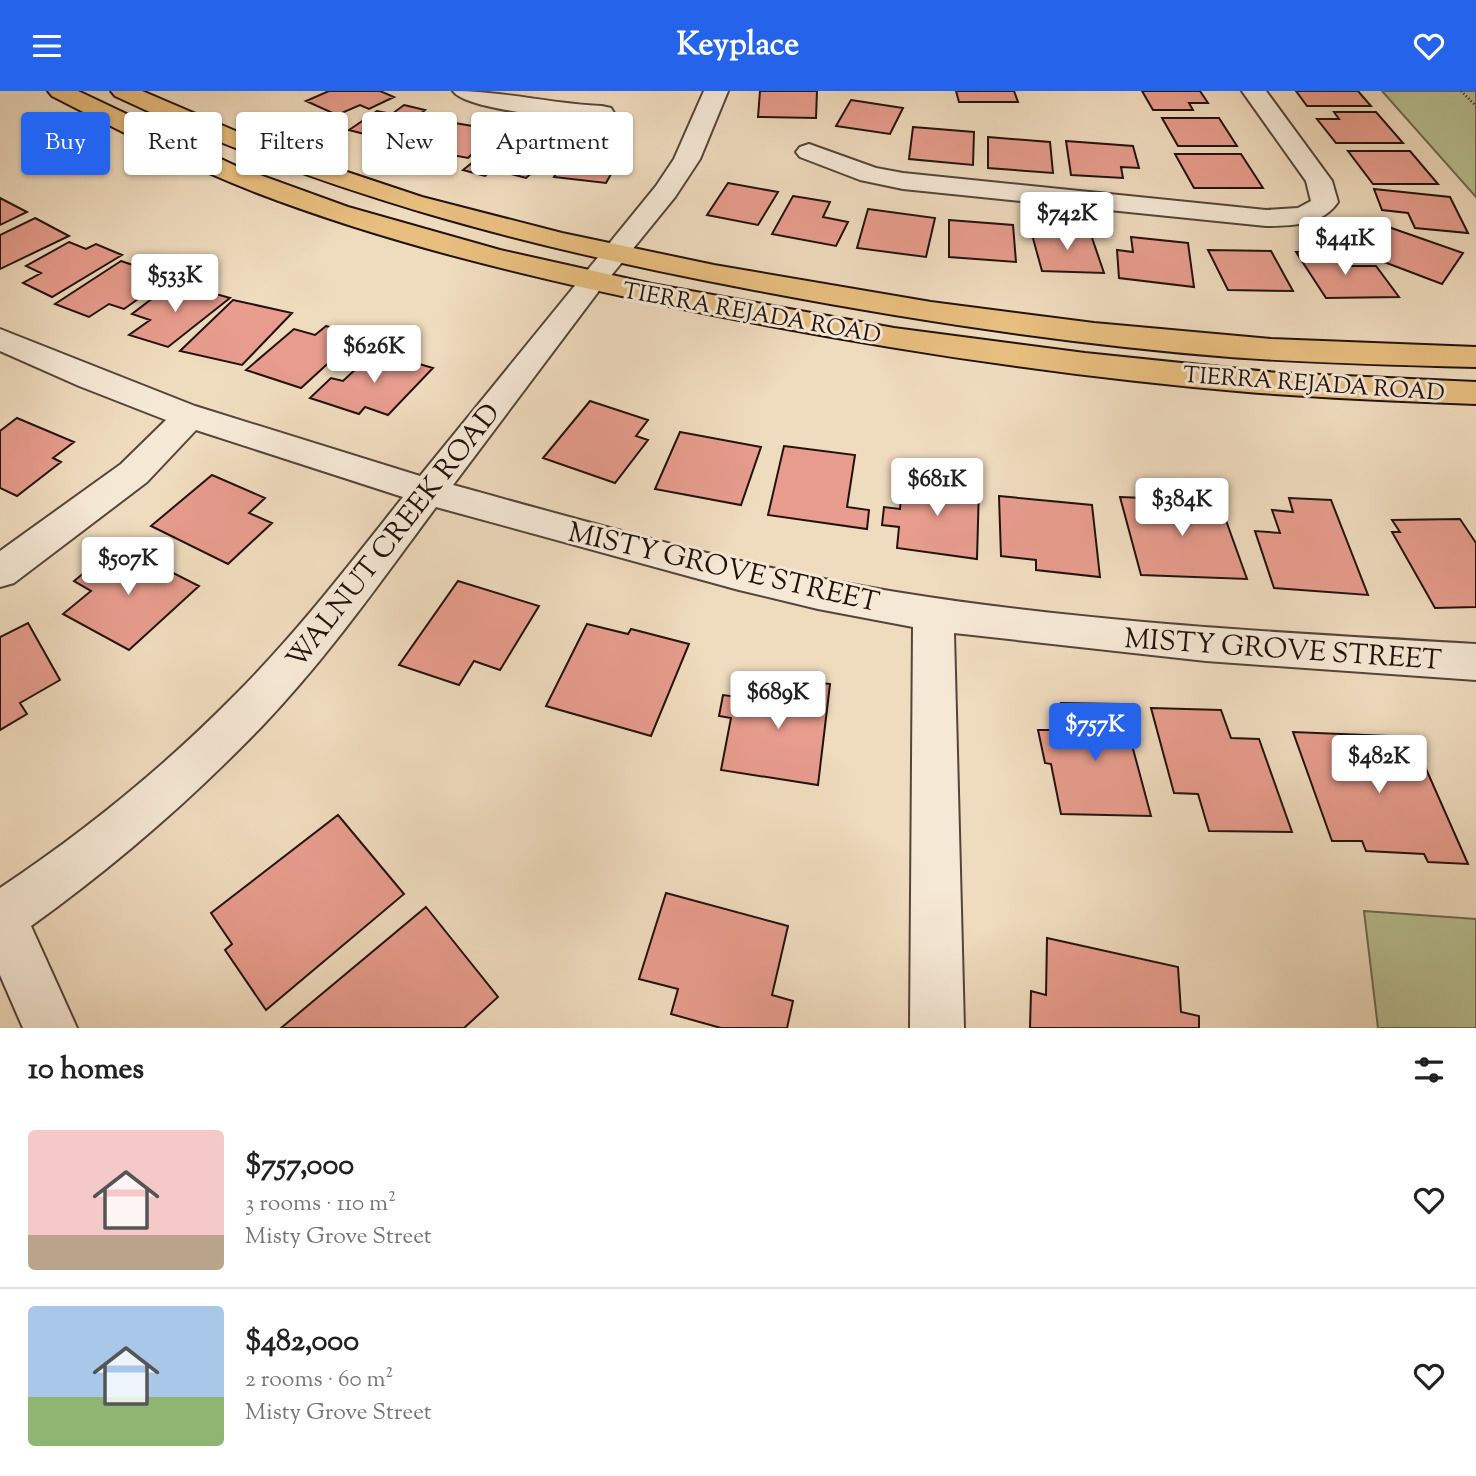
<!DOCTYPE html>
<meta charset="utf-8">
<style>
body{margin:0;font-family:"Sorts Mill Goudy",serif;background:#f6f6f6;color:#222;height:100vh;display:flex;flex-direction:column;font-size:26px;white-space:nowrap}
*{box-sizing:border-box;margin:0}
p{font-size:23px;color:#767676}
.icon{flex:none;width:38px;height:38px;fill:none;stroke:currentColor;stroke-width:2;stroke-linecap:round;stroke-linejoin:round}
.map{position:relative;height:937px;overflow:hidden}
.side{display:flex;flex-direction:column;background:#fff;flex:1}
.side>*{flex:none}
.hud{position:absolute;left:21px;top:21px;width:700px;height:63px;display:flex;gap:14px}
.price{position:absolute;translate:-50% -60px;padding:0 16px;border-radius:7px;background:#fff;color:#222;font-size:23px;line-height:46px;filter:drop-shadow(0 2px 4px #0008)}
.price::after{content:'';position:absolute;left:50%;top:42px;width:21px;height:16px;margin-left:-10px;background:inherit;clip-path:polygon(0 0,100% 0,50% 100%)}
.price.current{background:#2563eb;color:#fff}
ul{padding:0;list-style:none}
li{display:flex;align-items:center;gap:21px;height:175px;padding:0 28px}
li+li{border-top:2px solid #e0e0e0}
li span{display:grid;place-items:center;flex:none;width:196px;height:140px;border-radius:7px;color:#555}
li>.icon{margin-inline-start:auto}
span .icon{width:84px;height:84px;fill:#fffc;stroke-width:1}
li b{font-size:30px}
h2{display:flex;justify-content:space-between;align-items:center;height:84px;padding:0 28px;font-size:30px}
.chip{padding:0 24px;border-radius:7px;background:#fff;box-shadow:0 2px 5px #0004;font-size:24px;line-height:63px}
.chip.current{background:#2563eb;color:#fff}
header{display:flex;justify-content:space-between;align-items:center;height:91px;padding:0 28px;background:#2563eb;color:#fff;font-size:32px;font-weight:700}
.map>svg:first-child{display:block}
.green{fill:#b8c093;stroke:#6d6950;stroke-width:2}
.building{fill:#e79c8d;stroke:#22120d;stroke-width:2}
.lines{fill:none;stroke-linecap:round;stroke-linejoin:round}
.minor-casing{stroke:#554439;stroke-width:4}
.major-casing{stroke:#22120d;stroke-width:4}
.path{stroke:#22120d;stroke-width:2.5;stroke-dasharray:1 2.5;stroke-linecap:butt}
.minor{fill:#f5e8d5;fill-rule:evenodd}
.major{fill:#e8be7f;fill-rule:evenodd}
.labels{text-anchor:middle;stroke-width:6;stroke-linejoin:round;paint-order:stroke}
.far-street-label{font-size:23px;fill:#22120d;stroke:#f5e8d5}
.street-label{font-size:28px;fill:#22120d;stroke:#f5e8d5}
</style>
<header><svg class="icon" aria-label="menu" viewBox="0 0 24 24"><path d="M4 6h16M4 12h16M4 18h16"/></svg>Keyplace<svg class="icon" aria-label="heart" viewBox="0 0 24 24"><path d="M12 20l-8-8c-3-5 5-10 8-4 3-6 11-1 8 4z"/></svg></header>
<div class="map">
<svg width="1476" height="937" viewBox="0 0 1476 937">
<rect width="100%" height="100%" fill="#efdbbe"/>
<filter id="stains"><feTurbulence type="fractalNoise" baseFrequency=".00286" numOctaves="4"/><feColorMatrix values="0 0 0 0 .2 0 0 0 0 .09 0 0 0 0 .02 0 0 0 .5 -.17"/></filter>
<radialGradient id="worn" r=".72"><stop offset=".6" stop-color="#630" stop-opacity="0"/><stop offset="1" stop-color="#630" stop-opacity=".3"/></radialGradient>
<path class="green" d="M1382,0H1476V106Z
M1364,820L1476,828V937H1378Z"/>
<path class="building" d="M329,0H380L394,6L369,18L360,14L337,24L306,10Z
M760,0H817L816,27L758,26Z
M956,0H1014L1018,11H959Z
M1142,0H1200L1208,12H1189L1193,19H1153Z
M1296,0H1358L1371,15H1307Z
M851,9L903,17L890,43L836,35Z
M404,14L425,19L419,24L436,29L418,42L410,40L395,51L349,39L377,20L392,23Z
M1334,21H1376L1403,52H1336L1317,28H1339Z
M1162,27H1219L1237,55H1178Z
M443,30L496,39L468,67L414,57Z
M913,36L974,41L973,74L909,68Z
M509,42L546,51L540,56L557,60L526,87L493,78L485,85L463,79Z
M988,46L1050,51L1053,82L988,77Z
M1066,50L1133,55L1139,77L1121,76L1123,87L1071,84Z
M590,57L624,60L606,92L554,86L571,58L589,60Z
M1348,60H1410L1438,93H1373Z
M1175,63H1241L1263,97H1194Z
M728,92L778,101L758,134L707,124Z
M1374,98L1450,106L1468,142L1415,137L1408,122L1382,119Z
M793,105L830,111L823,126L848,131L836,155L772,143Z
M0,107L27,121L0,134Z
M868,118L935,127L926,166L857,157Z
M35,127L69,145L0,178V144Z
M949,129L1013,134L1016,171L949,166Z
M1377,132L1463,162L1442,193L1384,171L1388,166L1358,155Z
M1031,140L1090,141L1104,182L1042,180Z
M1131,146L1188,152L1194,196L1119,187L1117,159L1133,161Z
M69,151L86,158L96,153L122,164L52,206L23,192L41,182L26,175Z
M1208,159L1271,160L1293,200L1228,199Z
M1337,160L1347,175H1376L1399,206L1326,207L1296,161Z
M121,170L169,186L124,218L109,213L89,226L55,213Z
M166,197L187,203L195,197L230,207L168,256L129,244L150,229L132,223Z
M233,209L292,222L242,274L180,260Z
M326,235L358,245L301,297L246,279L294,238L315,244Z
M375,260L433,277L388,324L365,316L359,323L310,307L331,287L343,290Z
M590,310L648,329L636,345L648,349L615,392L543,367Z
M17,327L74,351L53,367L61,371L17,405L0,397V340Z
M680,341L761,356L741,414L655,398Z
M784,355L855,364L847,416L869,419L867,438L768,424Z
M212,384L265,407L249,422L272,432L228,473L151,435Z
M903,385L979,395L977,468L897,457L899,436L882,434L884,416L900,418Z
M999,405L1092,414L1100,486L1036,479V469L1001,465Z
M1120,406L1219,410L1247,488L1141,484Z
M1289,407L1331,409L1368,504L1274,497L1255,440L1280,442L1272,419L1293,421Z
M1460,428L1476,452V516L1435,517L1392,441H1400L1392,429Z
M118,454L199,495L129,559L63,523L91,500L74,490Z
M458,490L539,515L500,579L474,570L459,594L399,574Z
M28,532L60,589L20,612L27,623L0,639V546Z
M587,533L628,543L631,538L689,553L651,645L546,615Z
M765,584L830,593L818,694L721,679L731,627L719,625L723,604L761,609Z
M1061,612L1121,613L1151,725L1061,723L1051,673L1045,672L1038,639H1067Z
M1151,617L1221,619L1231,647L1259,648L1292,741L1209,740L1198,703L1174,702Z
M1293,641L1412,646L1468,773L1428,771L1424,763L1366,760L1362,750H1332Z
M338,724L404,803L266,919L225,859L232,853L211,822Z
M666,802L788,835L772,904L793,910L787,937H721L671,923L678,898L639,888Z
M426,816L498,906L464,937H281Z
M1047,847L1178,876L1181,921L1199,925V937H1030L1031,900L1046,904Z"/>
<g class="lines">
<defs>
<path id="minor" d="M453,0C503,0 552,13 602,15L611,17L614,22L611,27L602,29C576,28 467,20 453,0Z
M704,0H728L700,68L675,106L601,197L453,394C599,434 746,477 896,501C1087,532 1283,542 1476,553V589L1206,570L954,542L964,937H910L913,536L818,518L739,499L436,416C381,490 328,566 264,633C192,708 115,775 31,835L77,937H23L0,884V797C84,741 163,677 234,605C296,543 349,474 403,406L196,339L147,391L14,492L0,496V460L121,373L166,329L79,295L0,260V238L195,315L420,385L656,95L674,68Z
M1242,0H1266L1332,90L1338,111C1323,134 1292,135 1266,135L903,98L860,89L800,66L796,61L800,56L809,53L876,77L903,82L1266,119L1298,117L1311,110L1306,90Z"/>
<path id="major" d="M48,0H78L238,76L348,116L500,159L652,193L894,237L1085,262L1278,282L1476,291V313C1400,310 1324,307 1248,301C1057,285 866,255 678,217C534,187 389,153 252,100C183,73 117,38 52,5Z
M111,0H142L275,57L422,106L562,142L714,174L931,211L1094,232L1271,248L1476,256V276C1394,274 1312,272 1230,266C1067,253 905,228 744,197C522,155 319,101 115,5Z"/>
</defs>
<use href="#minor" class="minor-casing"/>
<use href="#major" class="major-casing"/>
<path class="path" d="M1461,0L1476,15"/>
<use href="#minor" class="minor"/>
<use href="#major" class="major"/>
</g>
<g class="labels">
<g class="far-street-label">
<text transform="translate(752 221) rotate(10)" y="8">TIERRA REJADA ROAD</text>
<text transform="translate(1314 292) rotate(4)" y="8">TIERRA REJADA ROAD</text>
</g>
<g class="street-label">
<text transform="translate(392 444) rotate(-52)" y="10">WALNUT CREEK ROAD</text>
<text transform="translate(724 475) rotate(13)" y="10">MISTY GROVE STREET</text>
<text transform="translate(1283 557) rotate(4)" y="10">MISTY GROVE STREET</text>
</g>
</g>
<rect width="100%" height="100%" filter="url(#stains)"/>
<rect width="100%" height="100%" fill="url(#worn)"/>
</svg>
<b class="price" style="left:1067px;top:161px">$742K</b>
<b class="price" style="left:1345px;top:186px">$441K</b>
<b class="price" style="left:175px;top:223px">$533K</b>
<b class="price" style="left:374px;top:294px">$626K</b>
<b class="price" style="left:937px;top:427px">$681K</b>
<b class="price" style="left:1182px;top:447px">$384K</b>
<b class="price" style="left:128px;top:506px">$507K</b>
<b class="price" style="left:778px;top:640px">$689K</b>
<b class="price current" style="left:1095px;top:672px">$757K</b>
<b class="price" style="left:1379px;top:704px">$482K</b>
<div class="hud">
<a class="chip current">Buy</a>
<a class="chip">Rent</a>
<a class="chip">Filters</a>
<a class="chip">New</a>
<a class="chip">Apartment</a>
</div>
</div>
<section class="side">
<h2>10 homes<svg class="icon" aria-label="filters" viewBox="0 0 24 24"><path d="M4 7h16M4 17h16"/><circle cx="9" cy="7" r="2"/><circle cx="15" cy="17" r="2"/></svg></h2>
<ul>
<li><span style="background:linear-gradient(#f6c9c9 75%,#b9a48a 0)"><svg class="icon" aria-label="home" viewBox="0 0 24 24"><path d="M3 11l9-7 9 7M6 9v11h12V9"/></svg></span><div><b>$757,000</b><p>3 rooms · 110 m²</p><p>Misty Grove Street</p></div><svg class="icon" aria-label="heart" viewBox="0 0 24 24"><path d="M12 20l-8-8c-3-5 5-10 8-4 3-6 11-1 8 4z"/></svg></li>
<li><span style="background:linear-gradient(#a9c7e8 65%,#8fb573 0)"><svg class="icon" aria-label="home" viewBox="0 0 24 24"><path d="M3 11l9-7 9 7M6 9v11h12V9"/></svg></span><div><b>$482,000</b><p>2 rooms · 60 m²</p><p>Misty Grove Street</p></div><svg class="icon" aria-label="heart" viewBox="0 0 24 24"><path d="M12 20l-8-8c-3-5 5-10 8-4 3-6 11-1 8 4z"/></svg></li>
</ul>
</section>
